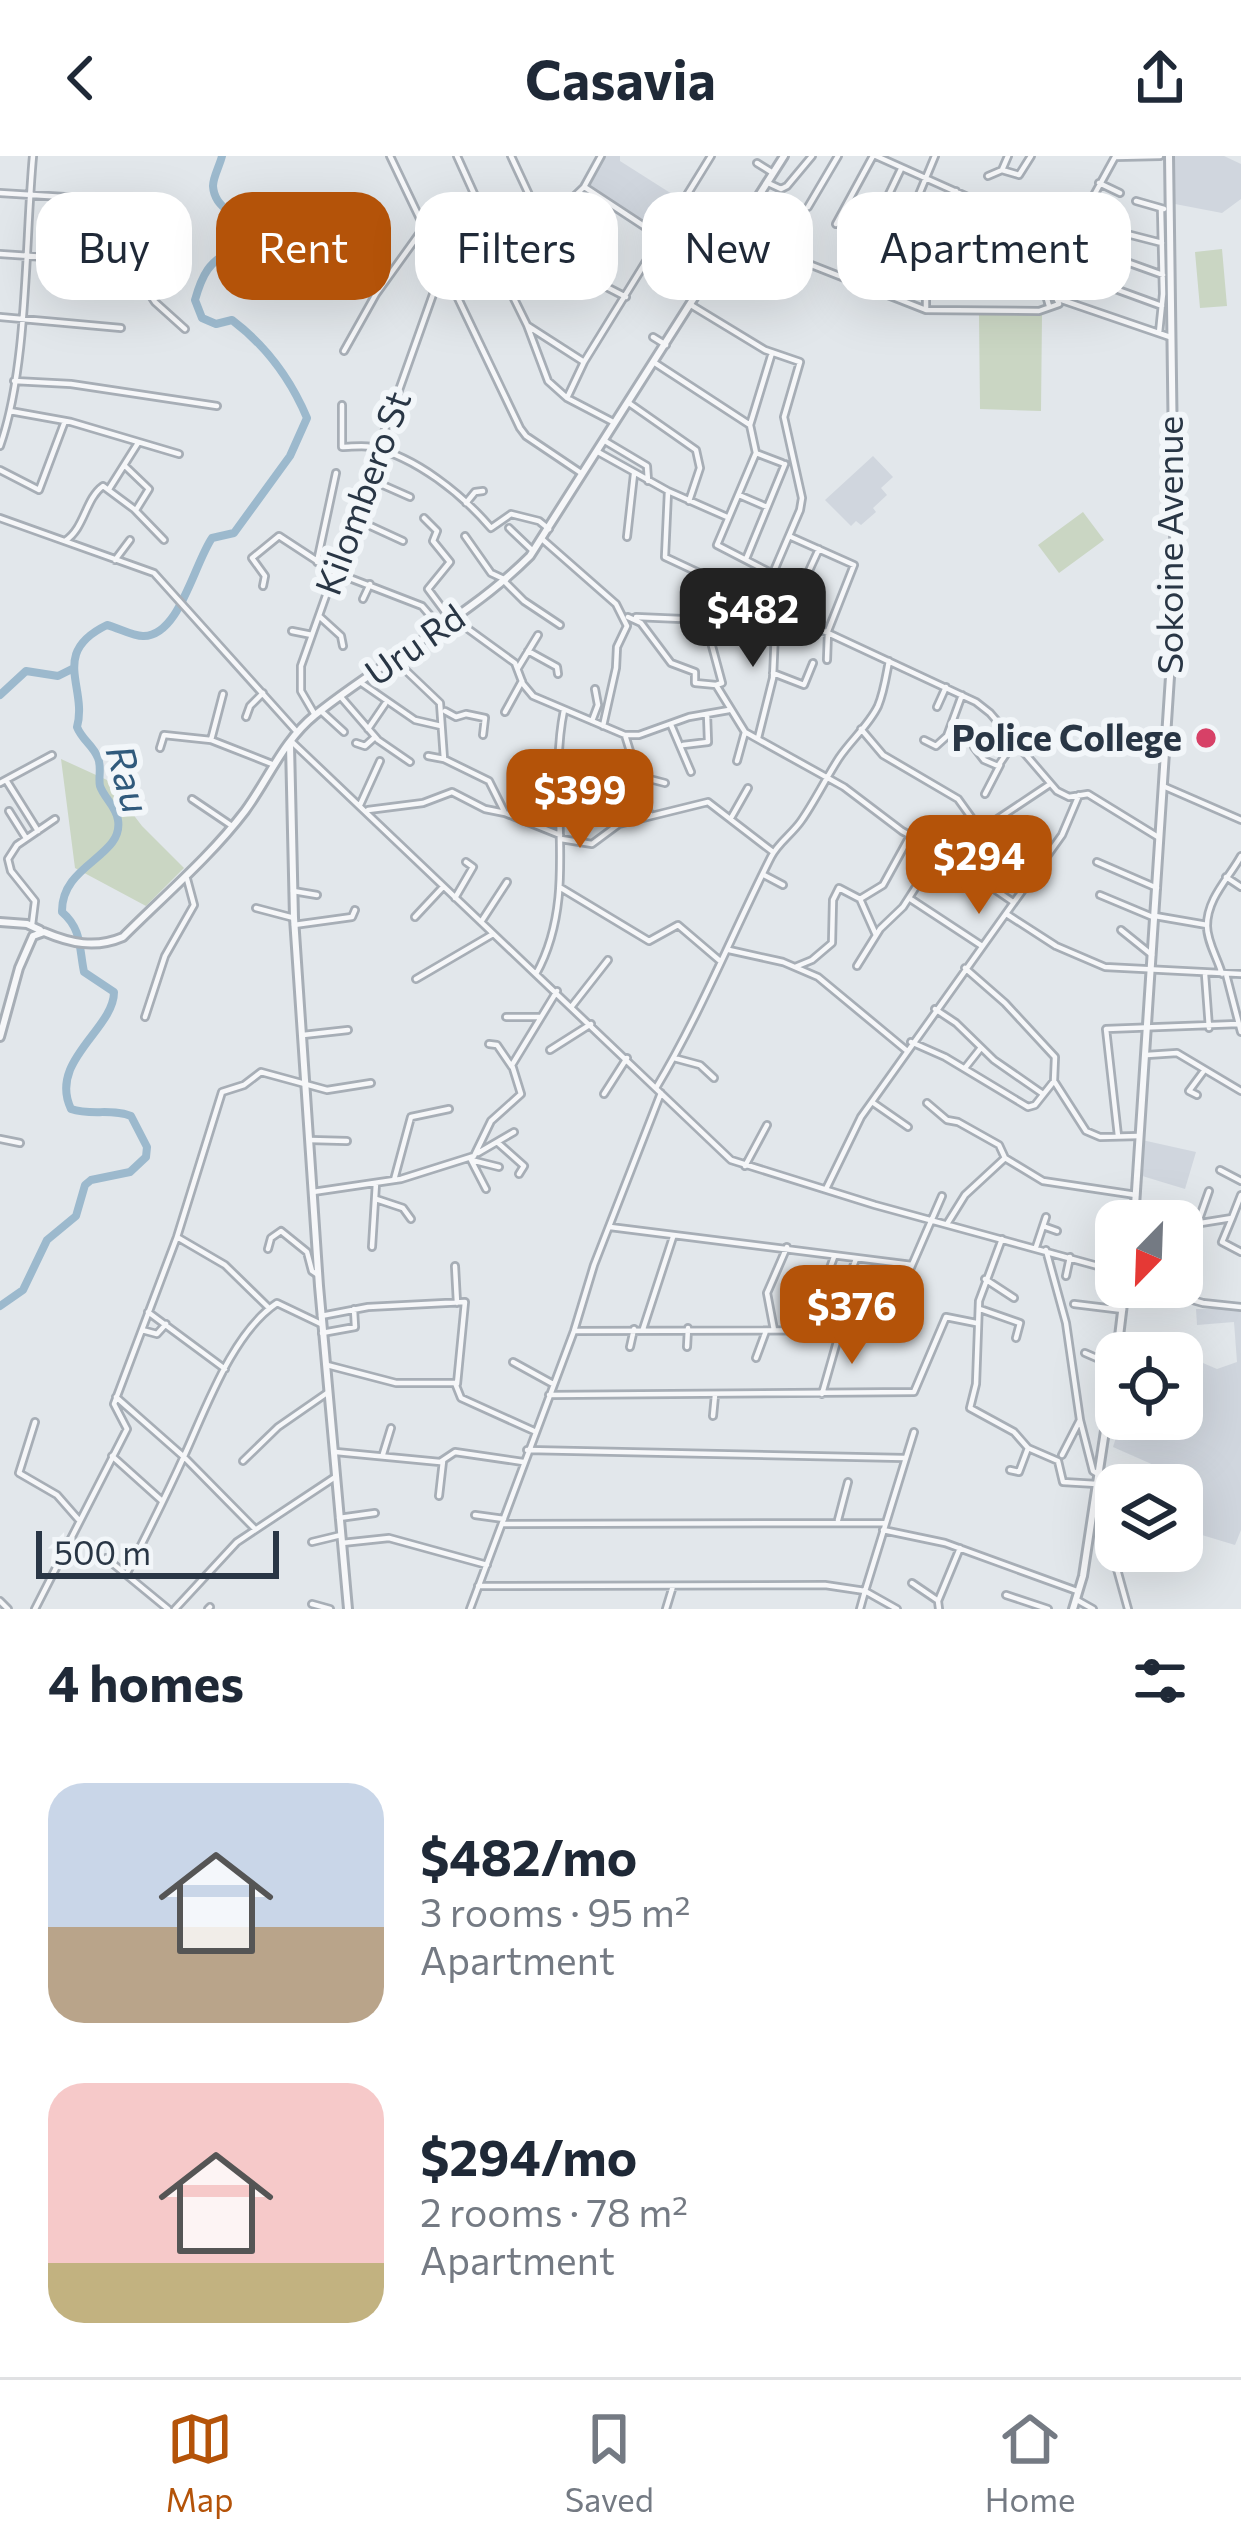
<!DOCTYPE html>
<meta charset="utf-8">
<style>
body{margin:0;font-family:Commissioner,sans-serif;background:#f2f2f3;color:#1f2937;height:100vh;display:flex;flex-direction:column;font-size:45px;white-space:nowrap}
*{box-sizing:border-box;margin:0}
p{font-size:39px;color:#747a83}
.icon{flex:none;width:66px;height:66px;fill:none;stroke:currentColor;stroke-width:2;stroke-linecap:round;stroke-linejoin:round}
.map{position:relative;height:1453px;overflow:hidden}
.side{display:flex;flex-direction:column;background:#fff;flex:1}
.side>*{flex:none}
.hud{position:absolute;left:36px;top:36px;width:1170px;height:108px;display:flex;gap:24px}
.needle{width:78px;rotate:203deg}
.fabs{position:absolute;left:1095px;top:1044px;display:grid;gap:24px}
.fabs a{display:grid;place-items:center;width:108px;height:108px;border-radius:24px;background:#fff;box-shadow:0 12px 48px #0002;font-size:60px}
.scale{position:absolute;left:36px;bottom:30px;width:243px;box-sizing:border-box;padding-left:12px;border:6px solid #293645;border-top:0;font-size:33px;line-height:42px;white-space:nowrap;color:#293645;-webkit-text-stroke:9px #f2f6f9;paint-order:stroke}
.price{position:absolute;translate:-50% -102px;padding:0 27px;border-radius:24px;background:#b45309;color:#fff;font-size:39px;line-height:78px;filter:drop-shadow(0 3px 6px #0008)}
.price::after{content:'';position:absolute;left:50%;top:72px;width:36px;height:27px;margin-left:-18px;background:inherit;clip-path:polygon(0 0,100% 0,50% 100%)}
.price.active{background:#222;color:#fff}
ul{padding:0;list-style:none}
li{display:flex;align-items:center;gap:36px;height:300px;padding:0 48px}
li span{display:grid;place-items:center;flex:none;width:336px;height:240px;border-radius:36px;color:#555}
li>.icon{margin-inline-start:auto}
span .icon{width:144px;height:144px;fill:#fffc;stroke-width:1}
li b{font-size:51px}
h2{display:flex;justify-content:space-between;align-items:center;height:144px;padding:0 48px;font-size:51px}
.pill{padding:0 42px;border-radius:36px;background:#fff;box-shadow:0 12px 48px #0002;font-size:42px;line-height:108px}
.pill.active{background:#b45309;color:#fff}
header{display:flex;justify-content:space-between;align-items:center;height:156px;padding:0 48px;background:#fff;font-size:54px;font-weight:700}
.menu{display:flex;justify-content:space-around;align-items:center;height:168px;border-top:3px solid #e0e1e3;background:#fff;font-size:33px;color:#747a83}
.menu a{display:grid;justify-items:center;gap:6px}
.menu .active{color:#b45309}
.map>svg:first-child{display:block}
.built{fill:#d0d6de}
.green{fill:#cad6c3}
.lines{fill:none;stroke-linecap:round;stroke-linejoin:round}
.river{stroke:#9cb9cd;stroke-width:8}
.minor-casing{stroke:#a7aeb6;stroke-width:10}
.tertiary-casing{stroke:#a7aeb6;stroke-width:12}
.minor{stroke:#f6f7f9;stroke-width:4.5}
.tertiary{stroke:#f6f7f9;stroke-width:6}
.poi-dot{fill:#d74167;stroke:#f2f6f9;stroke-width:4.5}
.labels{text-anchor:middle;stroke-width:12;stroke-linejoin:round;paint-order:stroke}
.street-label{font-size:36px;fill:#293645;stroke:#f2f6f9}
.poi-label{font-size:36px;font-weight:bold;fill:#293645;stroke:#f2f6f9;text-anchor:end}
.water-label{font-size:39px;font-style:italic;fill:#305a7c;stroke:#f2f6f9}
</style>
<header><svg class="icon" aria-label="back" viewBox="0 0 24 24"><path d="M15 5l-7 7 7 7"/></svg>Casavia<svg class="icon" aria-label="share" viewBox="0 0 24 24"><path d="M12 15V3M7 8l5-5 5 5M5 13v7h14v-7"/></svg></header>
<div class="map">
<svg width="1241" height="1453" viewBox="0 0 1241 1453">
<rect width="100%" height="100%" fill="#e2e7eb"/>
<path class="built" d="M605,0H620V5L672,38L675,44L660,63L650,69L590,30Z
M1175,0H1224L1241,8V43L1222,57L1175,48Z
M873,300L893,321L881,332L887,339L873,352L876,356L861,369L856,365L851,370L825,344Z
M1142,984L1196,996L1185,1033L1139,1019Z
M1196,1153H1241V1374L1235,1389L1182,1373V1329H1149L1156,1310L1113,1291L1122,1263H1145L1179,1277L1196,1228L1182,1221V1198L1217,1213L1237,1206L1234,1166L1197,1169Z"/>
<path class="green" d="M1222,93L1227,150L1200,152L1195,96Z
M979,158L1042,159L1041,255L980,253Z
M1083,356L1104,384L1059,417L1038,389Z
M61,603L107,624L142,670L184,712L146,750L75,712Z"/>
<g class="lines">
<path class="river" d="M0,539L26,515L58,520L72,513
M0,1150L23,1134L47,1084L76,1060L85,1029L91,1024L130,1016L146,1001L147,991L131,960C111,952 91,960 71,953C48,905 114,873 114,836L84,816C79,792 82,773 62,756C61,708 124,701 118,664C116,650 104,642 100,630C98,621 102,612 98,602C93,589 82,584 77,571C88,531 49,497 107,469C119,472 132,480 143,480C179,481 194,408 212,382L234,377L290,300L307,262C291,224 265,189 232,164L216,168L202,162L195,144C202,119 209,105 233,94C250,52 215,60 213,30C213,21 220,9 222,0"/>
<defs>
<path id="minor" d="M390,0L520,272L526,280L581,317
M457,0L495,84
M511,0L539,60
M876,0L1017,63
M757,7L773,17
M1002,14L1008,0
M988,20L1002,14L1019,19L1031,0
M768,27L781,33L787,30L812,0
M1099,27L1120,37
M586,32L662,82
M0,37L97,43
M1136,45L1164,53
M808,51L838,0
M1087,52L1115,1L1160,0
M559,55L591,123L626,141
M836,68L873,0
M1127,78L1162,87
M735,79L926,154L1039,155L1059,148L1055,139L1047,143L1049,150
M867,84L901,13
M934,84L980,105L979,119
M487,88L527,169L548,225L567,242L613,266
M1034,95L1055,111V139
M964,97L989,50
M0,98L75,103
M1110,100L1163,119
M980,105H1018
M75,106L132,111L155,146L185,173
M926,108L901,101L896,94L935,0
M1055,111L1162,150
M925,118L979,119L983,136L1018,138
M74,124L82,43
M1059,143L1170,181
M691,149L765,194L800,206L784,261L802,342L800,354L761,445
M926,154V108L956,35
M0,161L121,172
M528,170L584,206
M1159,177L1163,138L1161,53
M653,181L666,189
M344,195L376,138L422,74
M655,207L750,269L756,297L717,389L773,418
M14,225L71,228L217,250
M567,242L584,206L711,0
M629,247L696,294L700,312L689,345
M342,249V291C351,291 363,289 371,291C416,301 462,338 491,372L511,358L539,365L549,373
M10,255L71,266L179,298
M750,269L771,200
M605,285L647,310L648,325
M0,290C28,211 25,86 33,0
M598,296L668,335L727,361
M756,297L782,307
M125,310L149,333L136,354
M0,314L39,334L65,265
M367,322L410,341
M109,333L138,287
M668,335L665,401L976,546L990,557L1057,635L1069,641L1088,638L1158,681
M739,339L767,351
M466,347L475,336L483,335
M0,362L154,417L297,576
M353,362L403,385
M424,362L437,375L433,385L450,406L428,433L451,464
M509,372L533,395
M465,380L491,417L506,424
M789,380L854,409L828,475L827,504
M627,381L634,318
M542,383L616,448L627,470L617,491L616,512L603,570
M65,385C85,372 85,343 103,330L134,353L164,384
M746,403L785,308
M115,404L130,384
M317,406L336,317
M504,425L524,445L560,469
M263,430L265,420L252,402L279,380L334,416L422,450L440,471
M363,443L370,428
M789,458L819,393
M319,460L341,480L343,490
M628,461L641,467L671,507L695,516V527L716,529L745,576L844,631L902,675L939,695L1013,746
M636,461L705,464L722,527L716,529
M453,462L515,507L523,528L533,540L625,579H639L689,561L729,554
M743,473L757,443
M292,475L312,479
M528,495L557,511L558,518
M396,505L440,547L444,603L489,625L505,657L560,679
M518,512L538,479
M773,517L804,529L813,507
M360,526L415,564L441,570
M340,540L378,584L410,606
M937,551L946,531
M321,555L344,576
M445,555L456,561L466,558L485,562L483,579
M505,556L522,525
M315,559L301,535V510L442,113L559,55L584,31L601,0
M246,561L250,550L263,537
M592,565L598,549L595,533
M671,569L691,616
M368,573L385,548
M861,573L883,599L958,643L981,675
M625,579L650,660
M758,582L773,522L776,452
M211,584L223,538
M924,584L936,590L947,580L962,539
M291,585L731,1004L875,1049L1116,1115
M356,587L365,590L375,581
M683,589L708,586L707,558
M974,591L984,604L998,610L1013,588
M160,592L164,579L211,584L272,608
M428,600L444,603
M737,605L745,576
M638,620L665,627
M6,624L38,675
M0,627L52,599
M1163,630L1241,664
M985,638L1000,609
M192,643L232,670
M360,649L380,605
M368,654L423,647L452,636L485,653L505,657
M9,655L26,682
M731,662L748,632
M561,683L592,688L619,668L708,646L773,696
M1097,706L1157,732
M764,719L783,729
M1226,721L1241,731
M985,727L1002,693L990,687L981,674L1050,628
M561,732L649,785L678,769L719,804
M293,735L317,739
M1100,739L1155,762
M455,742L473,711L466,706
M909,742L982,790
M860,743L883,729L910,680
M256,752L294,762
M1008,759L1056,790L1105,811L1241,818
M1155,760L1207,769
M415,761L443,731
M481,766L507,726
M32,769L35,745L11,715L8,703L17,689L55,663
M294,769L352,761L355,754
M1121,774L1152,799
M729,794L783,806L818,821L906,894
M857,810L880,773L903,751L955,670
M795,811L812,804L832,787L833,744L839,732L860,743L876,779
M965,812L1005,847L1055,901L1054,925L1086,975L1100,981L1139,980
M536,818C581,737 546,641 564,554
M1205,818L1209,872
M1222,818C1218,803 1207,786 1207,770C1207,742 1229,722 1241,700
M1226,818L1241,876
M416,823L493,778
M572,850L608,804
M935,853L956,867L994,904L1043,938
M145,861L165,800L194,749L187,723
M506,861H540
M303,879L348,874
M911,886L945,901L1028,951L1035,949L1054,925
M489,888L497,889L512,911
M550,894L591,868
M1147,899L1177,897L1241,935
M674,902L700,909L714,922
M965,912L980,893
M656,932C701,857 732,778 771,701C778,687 792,678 801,665C815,645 826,622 839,602C851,584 869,569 878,550C884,536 886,520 889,505
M604,938L627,902
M1197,939L1189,935L1203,916
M872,946L908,971
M927,947L947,964L958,966L999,989L1005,1002L1043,1025L1136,1039
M1118,980L1106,873L1238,868
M0,983L20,987
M310,984L347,985
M497,986L524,1010L519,1018
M478,997L514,976
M470,1002L486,1033
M471,1004L499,1011
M745,1010L767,969
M1220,1014L1241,1025
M394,1024L411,961L449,953
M826,1033L861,961L1062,679L1079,639
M313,1036L401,1023L474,1000L491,965L521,938L512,909L557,835
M376,1043L403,1052L411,1063
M1137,1059L1154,1065
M1232,1062L1222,1086L1241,1096
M947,1068L965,1039L1005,1002
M1197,1069L1209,1035
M1043,1070L1057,1075
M1182,1070L1232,1062L1241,1039
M610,1071L912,1109
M177,1081L225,1109L269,1152
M1002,1083L979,1145L976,1228L970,1252L1014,1276L1028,1292L1058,1305L1063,1326L1097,1328
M372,1091L376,1027
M1036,1091L1046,1061
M268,1093L271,1082L281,1075L307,1096L312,1115L318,1119
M1046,1094L1066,1167L1080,1264L1093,1315L1098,1318
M455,1110L457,1147
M851,1116L856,1103
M1066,1120L1070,1101
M985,1123L1014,1142
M1147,1131L1203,1147L1241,1151
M1074,1148L1123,1154
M980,1153L1020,1167L1016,1182
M148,1156L225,1213
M321,1160L368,1151L465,1146L457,1228
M643,1173L673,1081
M142,1174L157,1178L166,1168
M774,1174L767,1137L787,1091
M791,1174L797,1146L791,1140
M574,1175L899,1174L909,1116L942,1040
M807,1175L834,1101
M322,1177L355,1171L354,1153
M630,1191L634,1173
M687,1191L688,1172
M1085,1197L1115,1210
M756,1202L766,1175
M513,1206L553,1228
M327,1209L396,1227H455L461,1242L534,1275
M822,1238L840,1175
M549,1239L914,1236L946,1161L976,1167
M116,1241L184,1301L255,1373
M713,1260L715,1239
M35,1266L19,1317L57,1339L78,1363
M527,1294L904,1302
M336,1296L440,1306L455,1296L523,1306
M383,1298L391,1272
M1062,1299L1080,1264
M112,1300L161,1344
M243,1305L278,1271L327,1237
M1010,1314L1019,1316L1028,1292
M1096,1337L1128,1453
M439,1340L443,1305
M475,1359L504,1363
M339,1362L375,1357
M838,1364L848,1326
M502,1368L885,1367
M883,1374L945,1387L1077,1435
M312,1386L341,1379
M342,1387L389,1382L487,1409
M106,1402L168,1453
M127,1417C147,1378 167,1338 185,1298C206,1252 233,1176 277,1147L321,1168
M912,1427L937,1444
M478,1430L825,1429L865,1435L860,1453
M1006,1439L1048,1453
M1077,1444L1093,1453
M0,1445L8,1453
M312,1448L330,1453
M35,1453L127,1273L114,1248L177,1081L222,936L244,929L261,916L327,934L371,927
M175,1453L237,1386L335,1321
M208,1453L210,1451
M470,1453L574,1175L594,1109L661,937
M666,1453L673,1430
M897,1453L865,1435L914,1276
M939,1453L938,1445L960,1392"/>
<path id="tertiary" d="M290,589L294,762L319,1130L348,1453
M0,766L27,768L40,774
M0,881L19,812L33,780L44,776C70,787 95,793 123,781C164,740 210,701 245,655C269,622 283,585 315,559C384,503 467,463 530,400L784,0
M1134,1065L1175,445L1169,0
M1117,1197L1125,1131
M1073,1453L1083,1420L1116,1202"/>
</defs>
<use href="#minor" class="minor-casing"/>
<use href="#tertiary" class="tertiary-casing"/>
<use href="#minor" class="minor"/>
<use href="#tertiary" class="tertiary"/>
</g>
<circle class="poi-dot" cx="1206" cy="582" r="12"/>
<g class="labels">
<g class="street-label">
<text transform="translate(363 337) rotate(-70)" y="13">Kilombero St</text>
<text transform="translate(1170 389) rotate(-90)" y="13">Sokoine Avenue</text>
<text transform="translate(415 489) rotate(-35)" y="13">Uru Rd</text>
</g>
<g class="poi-label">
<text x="1182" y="595">Police College</text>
</g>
<g class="water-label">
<text transform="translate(128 623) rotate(74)" y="14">Rau</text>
</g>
</g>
</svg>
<div class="fabs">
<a><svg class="needle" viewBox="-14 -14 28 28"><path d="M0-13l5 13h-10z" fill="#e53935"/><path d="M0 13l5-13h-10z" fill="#747a83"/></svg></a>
<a><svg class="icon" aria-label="locate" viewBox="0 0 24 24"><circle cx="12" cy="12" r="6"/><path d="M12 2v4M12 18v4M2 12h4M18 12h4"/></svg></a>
<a><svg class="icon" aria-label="layers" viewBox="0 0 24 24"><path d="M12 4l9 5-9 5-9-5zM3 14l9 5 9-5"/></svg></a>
</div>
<div class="scale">500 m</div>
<b class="price active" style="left:753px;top:514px">$482</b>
<b class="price" style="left:580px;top:695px">$399</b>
<b class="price" style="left:979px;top:761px">$294</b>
<b class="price" style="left:852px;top:1211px">$376</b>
<div class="hud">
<a class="pill">Buy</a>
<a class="pill active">Rent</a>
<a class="pill">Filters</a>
<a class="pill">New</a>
<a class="pill">Apartment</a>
</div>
</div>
<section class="side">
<h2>4 homes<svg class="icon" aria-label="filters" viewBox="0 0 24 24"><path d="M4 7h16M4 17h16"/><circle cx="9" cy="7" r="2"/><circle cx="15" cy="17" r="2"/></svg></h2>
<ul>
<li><span style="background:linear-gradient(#c9d6e8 60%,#b9a48a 0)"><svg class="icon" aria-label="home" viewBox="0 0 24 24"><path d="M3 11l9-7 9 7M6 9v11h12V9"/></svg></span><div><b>$482/mo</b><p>3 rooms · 95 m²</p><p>Apartment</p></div></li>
<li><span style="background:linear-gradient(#f6c9c9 75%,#c2b280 0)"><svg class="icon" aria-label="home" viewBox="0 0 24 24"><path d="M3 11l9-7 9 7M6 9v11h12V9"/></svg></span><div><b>$294/mo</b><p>2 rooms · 78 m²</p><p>Apartment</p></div></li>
</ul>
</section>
<nav class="menu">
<a class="active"><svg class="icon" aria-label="map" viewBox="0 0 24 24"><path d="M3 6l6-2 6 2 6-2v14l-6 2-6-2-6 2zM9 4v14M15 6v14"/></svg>Map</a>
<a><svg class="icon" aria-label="saved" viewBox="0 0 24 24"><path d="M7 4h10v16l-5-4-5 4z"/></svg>Saved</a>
<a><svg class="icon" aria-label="home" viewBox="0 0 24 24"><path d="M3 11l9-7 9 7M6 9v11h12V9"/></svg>Home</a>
</nav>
